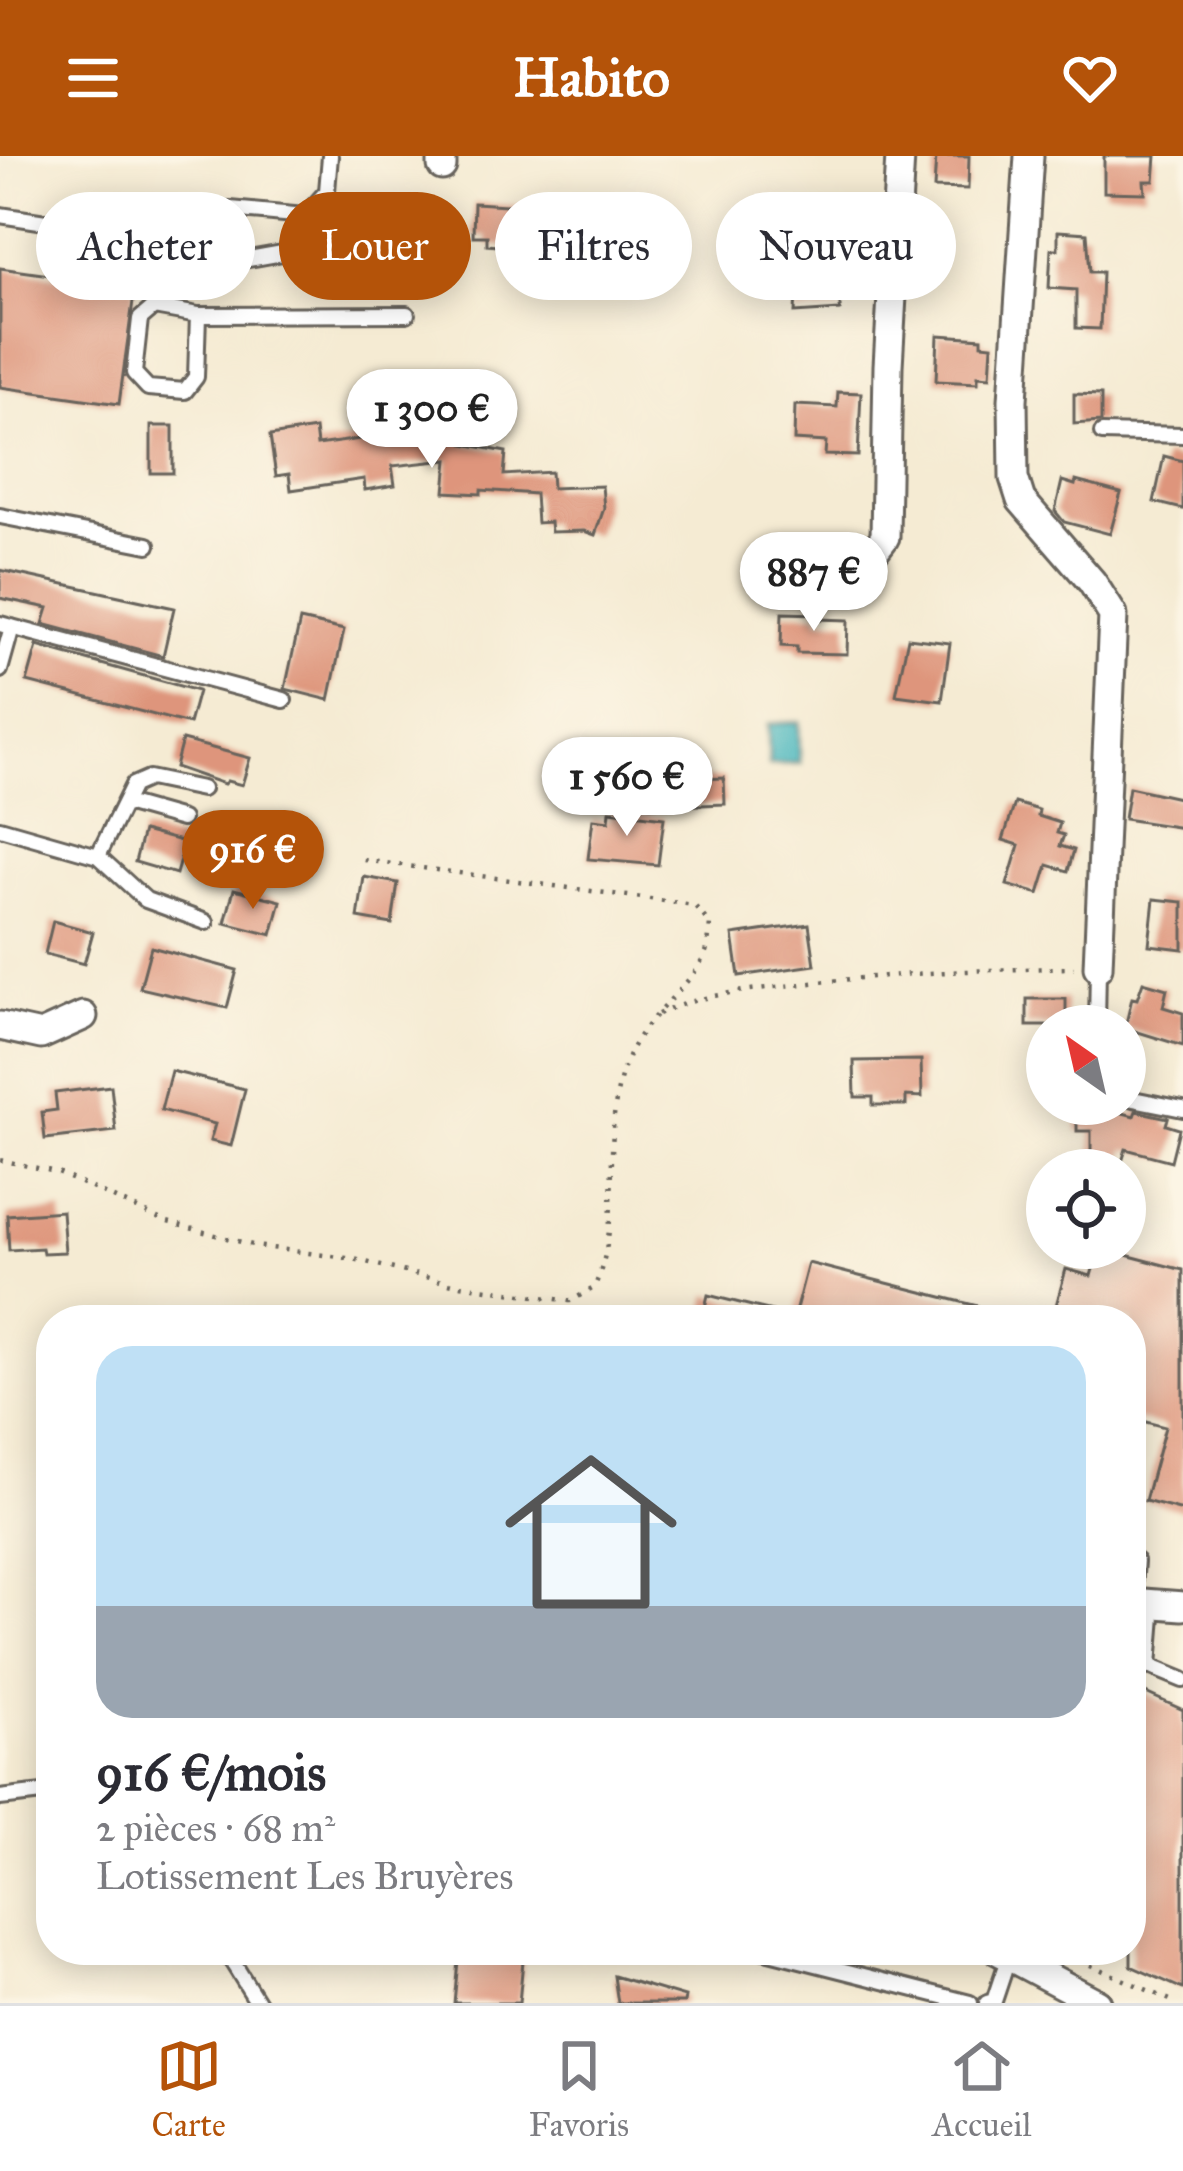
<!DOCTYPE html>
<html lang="fr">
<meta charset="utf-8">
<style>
body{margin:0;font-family:"IM FELL Great Primer",serif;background:#f2f2f3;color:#2b2b33;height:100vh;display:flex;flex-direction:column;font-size:45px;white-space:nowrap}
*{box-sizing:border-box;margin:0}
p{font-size:39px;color:#7c7c81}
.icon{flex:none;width:66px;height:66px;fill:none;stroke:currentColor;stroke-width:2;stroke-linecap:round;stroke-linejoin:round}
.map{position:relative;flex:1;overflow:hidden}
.details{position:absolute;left:36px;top:1149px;width:1110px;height:660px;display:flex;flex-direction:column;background:#fff;border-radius:48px;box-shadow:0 6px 30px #0003}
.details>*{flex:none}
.guide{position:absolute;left:36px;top:36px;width:1113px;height:108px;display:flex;gap:24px}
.needle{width:78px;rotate:326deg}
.fabs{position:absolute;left:1026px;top:849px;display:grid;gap:24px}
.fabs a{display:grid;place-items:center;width:120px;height:120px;border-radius:50%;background:#fff;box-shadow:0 6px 30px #0003;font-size:60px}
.price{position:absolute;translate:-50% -102px;padding:0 27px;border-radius:42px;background:#fff;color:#222;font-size:39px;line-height:78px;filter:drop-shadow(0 3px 6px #0008)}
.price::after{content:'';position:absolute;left:50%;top:72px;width:36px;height:27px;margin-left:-18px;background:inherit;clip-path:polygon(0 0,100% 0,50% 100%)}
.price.active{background:#b45309;color:#fff}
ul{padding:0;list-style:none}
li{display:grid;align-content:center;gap:24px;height:636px;padding:0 60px}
li span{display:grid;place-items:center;height:372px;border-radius:36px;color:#555}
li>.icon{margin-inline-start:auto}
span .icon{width:216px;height:216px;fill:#fffc;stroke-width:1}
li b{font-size:51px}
.chip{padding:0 42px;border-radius:54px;background:#fff;box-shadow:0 6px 30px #0003;font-size:42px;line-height:108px}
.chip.active{background:#b45309;color:#fff}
header{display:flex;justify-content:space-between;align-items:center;height:156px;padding:0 60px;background:#b45309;color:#fff;font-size:54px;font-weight:700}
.dock{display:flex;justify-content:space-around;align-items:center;height:168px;border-top:3px solid #e1e1e2;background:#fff;font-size:33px;color:#7c7c81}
.dock a{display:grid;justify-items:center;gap:6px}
.dock .active{color:#b45309}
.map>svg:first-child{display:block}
.water{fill:#46b6bd;stroke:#31696c;stroke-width:3}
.building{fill:#de957c}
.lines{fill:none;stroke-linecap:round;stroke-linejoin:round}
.lane-casing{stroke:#68645c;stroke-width:20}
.street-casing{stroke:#68645c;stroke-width:33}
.path{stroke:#68645c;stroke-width:4.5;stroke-dasharray:3 9;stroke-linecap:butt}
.lane{stroke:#fff;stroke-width:14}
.street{stroke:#fff;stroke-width:27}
</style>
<header><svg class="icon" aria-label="menu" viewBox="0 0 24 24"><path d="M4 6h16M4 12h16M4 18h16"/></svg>Habito<svg class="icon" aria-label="heart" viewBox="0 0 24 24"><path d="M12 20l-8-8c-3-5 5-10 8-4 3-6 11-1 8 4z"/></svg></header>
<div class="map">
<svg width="1183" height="1847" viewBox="0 0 1183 1847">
<rect width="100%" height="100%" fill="#fcf5e5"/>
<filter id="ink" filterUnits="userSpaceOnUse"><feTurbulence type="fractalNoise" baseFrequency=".00833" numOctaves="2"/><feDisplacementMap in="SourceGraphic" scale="24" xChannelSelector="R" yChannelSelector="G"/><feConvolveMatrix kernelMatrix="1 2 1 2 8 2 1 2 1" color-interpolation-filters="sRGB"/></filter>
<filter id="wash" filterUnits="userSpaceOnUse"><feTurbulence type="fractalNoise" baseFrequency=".004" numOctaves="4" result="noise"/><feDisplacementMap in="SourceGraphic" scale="48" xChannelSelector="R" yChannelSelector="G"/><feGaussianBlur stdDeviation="2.7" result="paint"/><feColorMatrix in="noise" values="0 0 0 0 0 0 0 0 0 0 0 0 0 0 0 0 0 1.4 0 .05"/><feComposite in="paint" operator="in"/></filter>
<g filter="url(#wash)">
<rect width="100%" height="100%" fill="#f5ebd3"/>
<path class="water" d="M799,566L800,607L769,609L768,568Z"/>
<g id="blocks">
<path class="building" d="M936,0H969L968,33L934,32Z
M1104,0H1156L1154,25H1144L1145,37L1104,36Z
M474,47L525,50L524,73H561V95L487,89V80H473Z
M1058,75L1087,77L1090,116H1102L1100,173L1076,172V134L1049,132L1051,93H1058Z
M844,78L868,80L866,118L841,117L840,154L795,157L797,111L812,112L813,93L843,94Z
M0,112L135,131L119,248L0,231Z
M938,179L982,182V188L992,189L990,221L978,220V227L936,225Z
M838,236L861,237L858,300L825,299L826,286L794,284L795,249L837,251Z
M1074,238L1101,239V266L1074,268Z
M151,270H173V317H151Z
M315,273L317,289L425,274L465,279L464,288L506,296L504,319L551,316L552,332L602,330L604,352L595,379L584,375L551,376L550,366L537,367L535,338L481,334V338L445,336L448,304L392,310L395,329L365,334L364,323L291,334L289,318L276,320L270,280Z
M1164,300L1183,305V353L1154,346Z
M1062,325L1075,329L1076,325L1121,337L1110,378L1064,366L1055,355Z
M0,414L174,452L163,500L43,468L48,452L0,442Z
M782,457L819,458L818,463L848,464L847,498L797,497V491L781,490Z
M300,464L344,474L329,544L285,533Z
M908,482L950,487L942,545L896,539Z
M37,490L198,535L189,568L27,526Z
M182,584L250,602L242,629L227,625L224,628L175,611Z
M724,622L725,648L650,651L649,625Z
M1129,631L1183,643V672L1124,663Z
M1015,647L1039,654L1038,660L1060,667L1057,677L1064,679L1060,690L1074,694L1068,715L1048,709L1039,738L1007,729L1019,689L1003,684Z
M610,655L664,662L658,709L588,703L593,663L609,665Z
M143,675L185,686L176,718L135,706Z
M364,721L398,727L392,768L358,762Z
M234,733L281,745L272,779L225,767Z
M1154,743L1183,746V793L1149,789Z
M53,765L93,776L84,808L45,798Z
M809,768L815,809L739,820L733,779Z
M151,791L237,814L227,852L140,832Z
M1143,826L1167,833L1163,851L1183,857V890L1125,872L1132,842L1137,843Z
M1027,843H1066V870H1027Z
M921,904L922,941L906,940V949H873V941H855L854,905Z
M171,915L245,933L231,990L210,985L215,968L161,954Z
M111,930L116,975L45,983L42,956L57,954L55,937Z
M1077,950H1096L1134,960L1136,955L1168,962L1166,969L1179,973L1171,1005L1126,993L1121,1009L1091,1001V975H1077Z
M62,1055L65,1096L43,1097L42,1092L9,1094L7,1059Z
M1099,1092L1183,1114V1355L1145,1345L1165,1271L1131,1262V1164H1052L1066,1113L1091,1120Z
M808,1107L1001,1156L1000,1164H793Z
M708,1139L776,1156L775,1164H702Z
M1137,1533L1183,1554V1833L1131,1810V1546Z
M459,1794H524L519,1847H454Z
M614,1820L685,1841L684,1847H618Z"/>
</g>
</g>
<g filter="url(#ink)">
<use href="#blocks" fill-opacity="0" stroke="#68645c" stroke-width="3"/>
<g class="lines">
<defs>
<path id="lane" d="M0,59L163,84L230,53L305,60V84L294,95L170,117L157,127L154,151L140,163L134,217L148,232L185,235L196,221L198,159L154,151
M305,60L327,35L330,0
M198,159L407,158
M1102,277L1183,279
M0,360L148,389
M0,468L284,544
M0,514L12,471
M125,647L182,663
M0,672L98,700L146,744L206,766
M98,700L133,629L149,622L202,633
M1097,870L1098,811
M1125,934L1133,943L1183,953
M1133,1446L1136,1405
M1149,1510L1183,1524
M1131,1515L1149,1510L1154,1447
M0,1642L51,1636
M225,1794L258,1847
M761,1794L970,1847
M987,1847L994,1845L1009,1800"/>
<path id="street" d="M1029,0L1013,244L1014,322L1021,344L1092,426L1113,459L1098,811
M442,10V0
M787,398H872L885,381L888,210L900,0
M0,870L41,879L83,860
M1131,1446L1183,1450
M997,1794L1097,1847"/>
</defs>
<use href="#lane" class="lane-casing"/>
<use href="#street" class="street-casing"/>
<path class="path" d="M658,858C701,838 748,834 794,829C887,818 981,813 1074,812
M0,1004L56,1016L164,1065L256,1090L354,1103L453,1128L570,1145L594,1132C627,1059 597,974 628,901C646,857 691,833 706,796C709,788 709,777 710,768L694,749L356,703
M1079,1804L1177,1847"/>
<use href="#lane" class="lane"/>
<use href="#street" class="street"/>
</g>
</g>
</svg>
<div class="fabs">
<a><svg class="needle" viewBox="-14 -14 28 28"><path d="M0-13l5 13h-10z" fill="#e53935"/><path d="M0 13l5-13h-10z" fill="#7c7c81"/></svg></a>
<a><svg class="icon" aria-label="locate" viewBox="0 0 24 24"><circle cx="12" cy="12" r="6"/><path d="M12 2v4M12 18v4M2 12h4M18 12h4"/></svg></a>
</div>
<b class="price" style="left:432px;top:315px">1 300 €</b>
<b class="price" style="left:814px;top:478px">887 €</b>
<b class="price" style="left:627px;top:683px">1 560 €</b>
<b class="price active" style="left:253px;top:756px">916 €</b>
<div class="guide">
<a class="chip">Acheter</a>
<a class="chip active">Louer</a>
<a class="chip">Filtres</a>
<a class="chip">Nouveau</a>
</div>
<section class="details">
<ul>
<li><span style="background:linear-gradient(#bfe0f5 70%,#9aa5b1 0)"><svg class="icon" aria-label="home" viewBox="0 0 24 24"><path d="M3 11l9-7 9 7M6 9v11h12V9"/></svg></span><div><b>916 €/mois</b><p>2 pièces · 68 m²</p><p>Lotissement Les Bruyères</p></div></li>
</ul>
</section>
</div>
<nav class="dock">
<a class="active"><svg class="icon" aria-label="map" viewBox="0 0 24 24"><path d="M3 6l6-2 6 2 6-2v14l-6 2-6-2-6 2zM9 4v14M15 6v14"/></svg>Carte</a>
<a><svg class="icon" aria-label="saved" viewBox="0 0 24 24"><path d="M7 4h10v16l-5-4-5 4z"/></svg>Favoris</a>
<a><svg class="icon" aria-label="home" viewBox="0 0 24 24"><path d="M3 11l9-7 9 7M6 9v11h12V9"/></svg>Accueil</a>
</nav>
